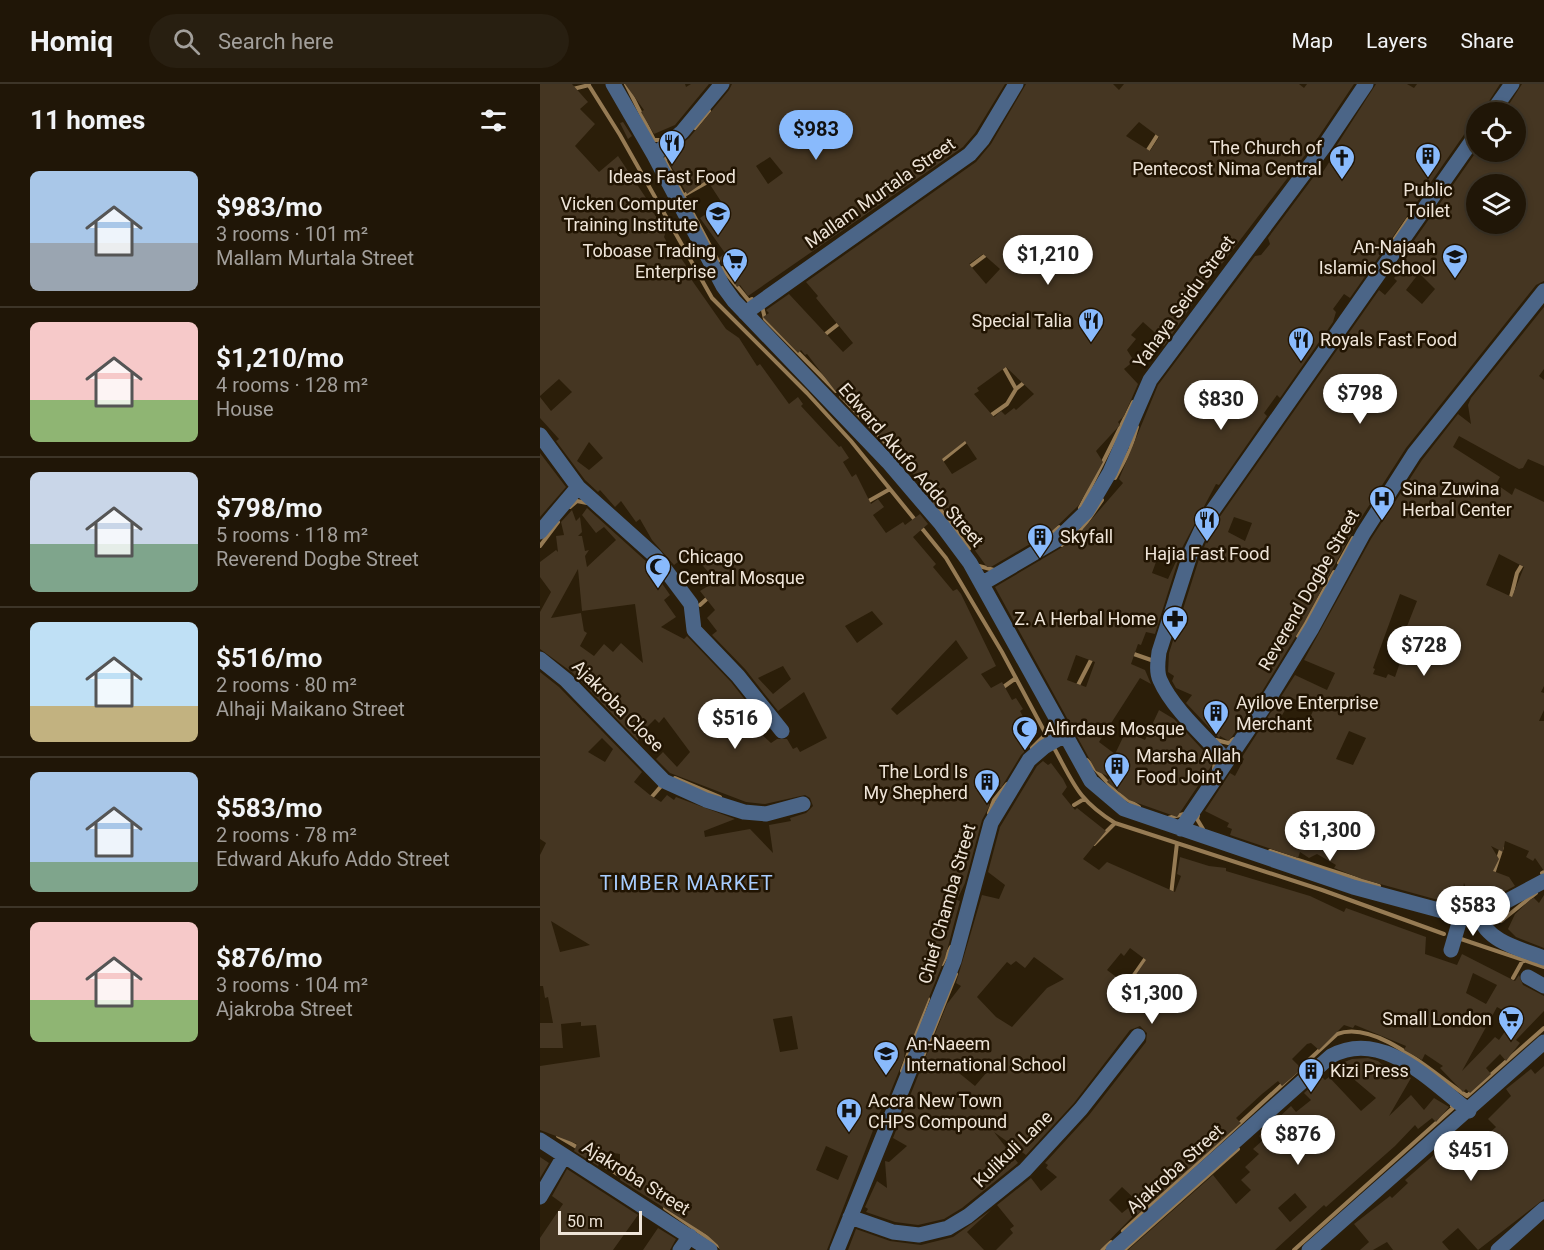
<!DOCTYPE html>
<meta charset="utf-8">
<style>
body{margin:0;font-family:Roboto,sans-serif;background:#281f11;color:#f1f3f6;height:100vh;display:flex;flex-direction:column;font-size:22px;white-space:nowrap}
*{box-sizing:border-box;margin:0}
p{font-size:20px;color:#a29f9b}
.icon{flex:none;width:33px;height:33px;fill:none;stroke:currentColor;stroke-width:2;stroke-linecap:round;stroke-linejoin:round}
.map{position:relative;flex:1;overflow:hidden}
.details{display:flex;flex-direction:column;background:#201607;width:540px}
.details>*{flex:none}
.buttons{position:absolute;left:926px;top:18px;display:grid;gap:12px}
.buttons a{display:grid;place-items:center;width:60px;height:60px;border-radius:50%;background:#201607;box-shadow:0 3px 9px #0003,0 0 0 2px #3d3528;font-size:30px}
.scale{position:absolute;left:18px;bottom:15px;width:84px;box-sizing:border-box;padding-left:6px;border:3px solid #eee4d8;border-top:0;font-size:16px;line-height:21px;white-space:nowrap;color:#eee4d8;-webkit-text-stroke:4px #211402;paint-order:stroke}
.price{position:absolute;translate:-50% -51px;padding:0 14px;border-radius:21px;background:#fff;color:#222;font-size:20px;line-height:39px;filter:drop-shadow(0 2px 3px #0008)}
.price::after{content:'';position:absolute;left:50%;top:36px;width:18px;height:14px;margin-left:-9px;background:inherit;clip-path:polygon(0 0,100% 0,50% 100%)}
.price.on{background:#89bafc;color:#111}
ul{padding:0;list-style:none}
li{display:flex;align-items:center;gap:18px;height:150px;padding:0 30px}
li+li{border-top:2px solid #3d3528}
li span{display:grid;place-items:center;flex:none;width:168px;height:120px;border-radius:9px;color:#555}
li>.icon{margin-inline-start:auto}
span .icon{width:72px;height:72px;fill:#fffc;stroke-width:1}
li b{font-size:26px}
h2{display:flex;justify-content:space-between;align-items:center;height:72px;padding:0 30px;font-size:26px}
header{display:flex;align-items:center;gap:36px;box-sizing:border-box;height:84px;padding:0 30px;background:#201607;border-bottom:2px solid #3d3528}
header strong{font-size:28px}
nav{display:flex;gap:33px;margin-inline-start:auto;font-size:21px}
.search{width:420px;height:54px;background:#281f11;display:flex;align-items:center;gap:15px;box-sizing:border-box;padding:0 21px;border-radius:33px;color:#a29f9b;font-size:22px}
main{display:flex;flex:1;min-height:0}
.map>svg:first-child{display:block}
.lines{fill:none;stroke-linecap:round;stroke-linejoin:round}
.stream{stroke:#967b54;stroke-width:4}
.building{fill:#453622;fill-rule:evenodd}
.minor{stroke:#4b6587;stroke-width:15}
.labels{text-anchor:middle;stroke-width:5;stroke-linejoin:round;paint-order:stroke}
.poi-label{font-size:18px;fill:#eee4d8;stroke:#211402;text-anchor:start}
.street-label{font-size:18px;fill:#eee4d8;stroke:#211402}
.neighbourhood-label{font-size:20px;letter-spacing:1.5px;fill:#a8cdff;stroke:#211402}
</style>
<header>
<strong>Homiq</strong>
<div class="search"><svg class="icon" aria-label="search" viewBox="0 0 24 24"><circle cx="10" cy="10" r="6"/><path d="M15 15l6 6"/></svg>Search here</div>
<nav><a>Map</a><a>Layers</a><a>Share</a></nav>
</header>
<main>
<section class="details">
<h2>11 homes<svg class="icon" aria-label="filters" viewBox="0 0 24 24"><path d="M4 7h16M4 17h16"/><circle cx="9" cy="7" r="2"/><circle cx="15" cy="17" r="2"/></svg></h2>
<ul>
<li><span style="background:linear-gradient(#a9c7e8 60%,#9aa5b1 0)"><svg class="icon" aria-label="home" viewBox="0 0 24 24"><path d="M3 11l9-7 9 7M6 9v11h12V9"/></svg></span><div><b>$983/mo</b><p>3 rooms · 101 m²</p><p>Mallam Murtala Street</p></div></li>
<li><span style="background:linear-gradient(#f6c9c9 65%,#8fb573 0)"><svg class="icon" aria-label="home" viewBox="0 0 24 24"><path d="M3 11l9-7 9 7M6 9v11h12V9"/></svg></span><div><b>$1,210/mo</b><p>4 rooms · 128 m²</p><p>House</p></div></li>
<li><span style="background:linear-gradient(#c9d6e8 60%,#7fa58c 0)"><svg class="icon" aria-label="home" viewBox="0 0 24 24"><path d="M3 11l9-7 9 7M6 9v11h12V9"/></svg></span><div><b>$798/mo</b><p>5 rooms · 118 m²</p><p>Reverend Dogbe Street</p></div></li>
<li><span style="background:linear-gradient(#bfe0f5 70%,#c2b280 0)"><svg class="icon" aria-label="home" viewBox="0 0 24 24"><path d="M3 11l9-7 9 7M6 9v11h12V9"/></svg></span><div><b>$516/mo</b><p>2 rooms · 80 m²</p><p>Alhaji Maikano Street</p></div></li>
<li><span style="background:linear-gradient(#a9c7e8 75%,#7fa58c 0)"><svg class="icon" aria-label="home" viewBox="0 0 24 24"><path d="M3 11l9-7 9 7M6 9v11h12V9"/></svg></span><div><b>$583/mo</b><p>2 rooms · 78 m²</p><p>Edward Akufo Addo Street</p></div></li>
<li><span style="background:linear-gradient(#f6c9c9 65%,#8fb573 0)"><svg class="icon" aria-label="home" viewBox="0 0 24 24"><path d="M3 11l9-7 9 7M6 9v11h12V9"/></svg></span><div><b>$876/mo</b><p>3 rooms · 104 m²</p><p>Ajakroba Street</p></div></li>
</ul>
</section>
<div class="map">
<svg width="1004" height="1166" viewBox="0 0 1004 1166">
<rect width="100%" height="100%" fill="#2b1e09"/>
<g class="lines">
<path class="stream" d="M48,0L80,51L172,214L267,309L311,357L406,474L462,568L509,656
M86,0L114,56H123
M33,5L49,1
M155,44L169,27
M129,67L125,77L178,177
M606,69L620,47
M146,110L171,96
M849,163L868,135
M182,184L209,217L212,215
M427,185L447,170
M222,222L225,235L296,307
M283,252L301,238
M462,280L476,305
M301,312L321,333
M450,332L467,320L476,305L486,297
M328,340L366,381
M400,378L425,358
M575,394L590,366L597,343
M384,403L429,465
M327,418L350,405
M30,423L37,417L47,419
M540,424L593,318
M506,453L519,443
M522,461L542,445L562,416
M0,462L18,438
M799,479L813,454
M439,482L454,486
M970,517L977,489L983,479
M160,521L170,512
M758,552L794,488
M591,569L614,577
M462,604L476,594
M536,605L552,574
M676,656L688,659L694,655
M513,662C534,700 537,715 575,739L782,806L904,850
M492,664L506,650
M671,670L675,677L674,685
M547,676L577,709L599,723
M135,694L180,713
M110,715L123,700
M534,721L544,715
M449,729L454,716L467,700
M658,731L657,735L663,745
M628,734L644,730
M554,760L575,739
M730,767L839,802
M1002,789L1004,788
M953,790L962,763
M631,811L637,759
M942,817L957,811
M913,823L921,824L935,819
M961,837L996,809
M921,855L1004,883
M402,880L411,863
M973,894L983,876
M585,904L608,871
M382,975L416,890
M362,987L388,915
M18,1052L40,1065
M56,1076L82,1093
M125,1124L185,1166
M583,1147L797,950C838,935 895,992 927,1012L1004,944
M562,1166L571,1158
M584,1166L698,1065
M754,1166L914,1023L912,1022"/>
</g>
<path class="building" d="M0,0H32L48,18L40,25L55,40L35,62L59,88L78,72L112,123L110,124L126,147L124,153L135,173L138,170L154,193L151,195L186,245L199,254L217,282L220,280L249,320L258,313L263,320L261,322L299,363L301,362L309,374L303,378L312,393L316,390L331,420L338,415L344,423L333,431L346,449L363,438L365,441L380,430L388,440L373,453L396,480L393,483L413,507L417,505L421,510L456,582L441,590L451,604L462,598L472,616L476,614L483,625L480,627L486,638L477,643L491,661L481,671L461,704L458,702L443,714L450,721L442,736L425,799L417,816L420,817L405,874L369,963L365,961L364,975L344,1024L342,1023L287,1166H180L178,1161L167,1151L80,1096V1070L66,1068L58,1082L34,1067L37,1060L0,1046V982L60,973L56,941L41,942V938L21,940L23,964H0V939H13L8,913L5,914L3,902H0V771L6,759L0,755V588L19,603L102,688L94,698L110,711L121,718L127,711L134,716L136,713L195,735L164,747L165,753L210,745L233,769L229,741L251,737L250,734L266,729L273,722L270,714L265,711L225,720L206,718L130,689L116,675L123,668L137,683L150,668L124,633L119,639L115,635L100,650L98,657L33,589L0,565V528L11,508L0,493V478L16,466L18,468L16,452L24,451L21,438L32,426L36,437L40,433L42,448L38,452H42L45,467L49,466L45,472L47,483L76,456L64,443L56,449L42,431L47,424L108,479L130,511L124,516L136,533L121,543L144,555L147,552L191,598L225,641L219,648L231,659L237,655H247L253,665L257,663L260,668L287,654L264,608L238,627L205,585L172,551L177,547L167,534L175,526L160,507L176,497L157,475L152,479L146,472L134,481L112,456L100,435L96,438L81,417L75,423L60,406L58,408L45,396L16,357L19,355L0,334V313L11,327L32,308L19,295L0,312ZM49,358L63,374L49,386L37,377ZM38,485L42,527L95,520L103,579L81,559L73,568L64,560L54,572L40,562L47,549L44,547L41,529L11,534ZM332,527L343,540L317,559L305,542ZM416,556L428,574L357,631L351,625ZM243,582L251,595L233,610L218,594ZM62,654L73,665L65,678L48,668ZM11,837L50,861L20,868ZM252,932L258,965L240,968L233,935ZM286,1062L308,1072L298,1096L276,1086Z
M85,0H145L146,3L151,0H169L135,41L114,50L101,28L104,26Z
M192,0H465L435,49L423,63L208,212L200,201L197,203L186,186L179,174L185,169L160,134L182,119L167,96L147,110L126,73L149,54L189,6ZM230,73L243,89L228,100L216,82Z
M486,0H573L579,6L584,0H759L764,4L767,0H814L775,58L665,202L624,262L619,257L621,254L603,238L591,251L596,255L587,266L594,277L584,285L598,300L584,332L578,338L580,341L556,367L563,378L539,421L512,447L451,483H447L412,435L381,401L357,370L318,330L320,329L308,314L303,317L267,270L265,271L261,266L258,269L223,233L229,229L226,226L249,210L303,268L313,259L276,214L278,212L266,198L436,78L451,60ZM599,38L619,53L610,67L586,52ZM443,170L460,185L446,200L429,180ZM466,283L494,310L476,326L474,324L465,331L461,327L454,333L434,310L439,307L437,304ZM425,357L437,375L412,390L402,375Z
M836,0H867L874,4L877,0H960L942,28H936V41L928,45L810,214L804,210L793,225L796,228L793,238L740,314L737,311L724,329L727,332L679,401L676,400L642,464L615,550L606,548L601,561L598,560L591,580L605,586L611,600L600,594L559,658L575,670L586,647L605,656L619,626L634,635L674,678L637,733L589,716L567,698L570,693L556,687L455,503L531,458L534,460L543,445L583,399L579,395L618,301L715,172L721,171L730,160L728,154L775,91L779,94L795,69L793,67ZM620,467L638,473L628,495L612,489ZM536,571L555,578L546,603L527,596Z
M982,0H1004V197L996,201L866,364L814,445L764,539L715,619L689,657L680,652L679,654L646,619L652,611L636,604L632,597L634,592L628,588L629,569L660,472L674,441L839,206L845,211L857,197L854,194L859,188L854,185L936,68H975V38L977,35L975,28L966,25ZM936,100H975V114L984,120L975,134V140H936ZM879,189L895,205L882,220L866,206ZM826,294L841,302L833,318L816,309ZM694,433L712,439L705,457L688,448Z
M83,38L92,52L88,55L80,39Z
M1004,223V285L999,292L1004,296V382L988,375L983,384L979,385L919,352L913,363L960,393L956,400L972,411L975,404L1004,418V602L1001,608L1004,609V626L999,637H1004V787L995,774L993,777L986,773L989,767L965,757L963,768L951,762L959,775L953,787L969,793L975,802L954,813L948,812L945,817L933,822L924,799L920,822L822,795L794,784L796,781L777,770L769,774L760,768L758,774L690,751L692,745L687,743L689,739L665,727L690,689L695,692L704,675L702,673L755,591L787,606L795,589L764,576L831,455L882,376L918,330L931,340L928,321L931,314ZM959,470L984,483L972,513L946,501ZM860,510L877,517L858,565L864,567L855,593L848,590L846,594L833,590L835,585L833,584ZM752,614L769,622L767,625L773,627L765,644L741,633ZM809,647L826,654L813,681L796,675Z
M0,369L26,403L0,433Z
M503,677L508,681L511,679L523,695L527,703L522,710L535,726L537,724L566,747L543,775L559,786L567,778L635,808L641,792L637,790L640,773L669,782L686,784V787L770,812L804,828L806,824L886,853L885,870L917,881L922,870L975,897L979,891L983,901L1004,912V927L976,956L980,959L966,977L960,970L946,984L951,990L930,1009L926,1005L923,1008L900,984L903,982L885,970L882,976L864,966L866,962L815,941L813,944L804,941L779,966L771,959L767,960L752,975L762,985L742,1002L738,997L722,1010L696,1034L701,1039L596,1132L595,1130L560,1166H456L473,1149L470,1145L474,1142L457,1121L491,1094L501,1107L517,1093L506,1084L508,1081L505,1079L549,1031L606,958L607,949L600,942L590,946L534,1019L486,1071L454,1048L478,1079L422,1124L404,1135L378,1141L355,1138L326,1128L328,1125L325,1123L337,1097L347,1104L345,1077L349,1078L367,1062L353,1054L407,920L421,902L416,899L442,811L459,815L465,801L448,788L460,743L497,682ZM590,864L606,876L588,902L567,886L581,869L584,872ZM494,873L524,895L507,904L472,943L456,933L437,913L467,878L471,881L476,877L485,884ZM933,889L957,901L946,920L926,909ZM957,923L975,933L959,956L955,953L922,987ZM431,975L447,988L435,1002L419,989ZM582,1103L597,1117L582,1129L569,1116Z
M1004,811V864L976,853L968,845L975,830L991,815L994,814L999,819Z
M828,974L838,977L852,989L856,984L871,994L849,1032L871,1011L884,1026L894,1014L909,1023L896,1038L892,1034L878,1045L875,1041L855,1062L786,1123L784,1121L735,1166H588L673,1091L696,1120L711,1106L701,1096L710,1088L705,1083L719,1070L713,1065L723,1056L719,1052L751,1022L756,1028L771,1016L764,1009L782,993L785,996L789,993L821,1027L836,1014L797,981L812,975ZM755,1109L767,1123L750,1138L738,1124Z
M1004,982V1115L938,1166L918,1144L902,1158L909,1166H853L847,1158L833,1166H820L829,1158L814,1140L850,1112L852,1114L868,1099L865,1096L903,1063L906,1067L916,1058L930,1074L949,1055L946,1052L956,1043L948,1035L971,1012L966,1005L991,985L995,990Z
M0,1073L9,1079L0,1094Z
M27,1085L98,1131L73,1166H0V1154L23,1120L12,1112Z
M451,1126L427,1148L444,1166H308L316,1145L350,1157L381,1161L413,1153Z
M118,1144L136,1155L130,1166H103Z"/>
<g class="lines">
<path class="minor" d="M73,0L114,71L183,202L194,217L348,378L401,440L430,479L551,697L584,725L813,803L921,832H939L1004,797
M952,28L972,0
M114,71L142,48L182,0
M205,229L430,70L443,55L476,0
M0,351L38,403L115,472L151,520L154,546L198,592L242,647
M0,448L38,403
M443,499L518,455L547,427L570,388L610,296L783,64L826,0
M0,575L26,596L124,697L166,716L204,728L226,730L263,720
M687,677C666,654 632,624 620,596C616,587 618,577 619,568L651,468L666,436L936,51
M641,745L723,624L772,544L823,450L874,370L1004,207
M939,832C947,858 981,865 1004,874
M911,866L921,832
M988,893L1004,902
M0,1056L170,1166
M0,1113L24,1072
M310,1133L353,1148L379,1151L408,1144L428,1132L485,1086L541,1025L598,952
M140,1166L150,1152
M297,1166L414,877L451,739L489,676L504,663L525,651
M573,1166L791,972C842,944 890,997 929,1027
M769,1166L1004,958
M958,1166L1004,1125"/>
</g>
<defs>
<symbol id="restaurant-pin" viewBox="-11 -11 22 30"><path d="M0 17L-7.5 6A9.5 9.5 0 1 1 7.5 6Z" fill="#89bafc" stroke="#211402"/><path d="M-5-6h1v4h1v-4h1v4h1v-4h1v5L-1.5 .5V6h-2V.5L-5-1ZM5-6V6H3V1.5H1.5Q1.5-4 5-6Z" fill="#111"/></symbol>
<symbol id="building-pin" viewBox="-11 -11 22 30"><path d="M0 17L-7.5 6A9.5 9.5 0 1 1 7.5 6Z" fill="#89bafc" stroke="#211402"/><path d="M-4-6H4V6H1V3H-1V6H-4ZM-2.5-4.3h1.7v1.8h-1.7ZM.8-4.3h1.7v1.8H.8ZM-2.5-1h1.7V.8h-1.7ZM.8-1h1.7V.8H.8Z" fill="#111"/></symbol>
<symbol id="church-pin" viewBox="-11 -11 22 30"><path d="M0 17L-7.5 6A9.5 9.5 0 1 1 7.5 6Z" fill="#89bafc" stroke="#211402"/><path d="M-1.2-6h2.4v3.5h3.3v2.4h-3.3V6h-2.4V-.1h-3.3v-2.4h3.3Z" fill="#111"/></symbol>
<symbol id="school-pin" viewBox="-11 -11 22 30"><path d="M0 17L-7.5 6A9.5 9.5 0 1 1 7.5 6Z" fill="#89bafc" stroke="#211402"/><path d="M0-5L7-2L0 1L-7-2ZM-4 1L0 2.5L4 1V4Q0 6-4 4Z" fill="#111"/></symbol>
<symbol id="supermarket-pin" viewBox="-11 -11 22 30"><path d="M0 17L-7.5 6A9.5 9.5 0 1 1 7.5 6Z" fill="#89bafc" stroke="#211402"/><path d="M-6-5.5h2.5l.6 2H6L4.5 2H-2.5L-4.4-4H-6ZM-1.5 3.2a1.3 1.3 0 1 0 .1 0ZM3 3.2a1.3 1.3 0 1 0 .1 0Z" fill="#111"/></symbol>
<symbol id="hospital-pin" viewBox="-11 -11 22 30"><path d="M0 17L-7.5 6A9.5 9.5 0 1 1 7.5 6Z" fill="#89bafc" stroke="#211402"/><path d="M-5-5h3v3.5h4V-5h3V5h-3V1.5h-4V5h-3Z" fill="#111"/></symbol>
<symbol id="mosque-pin" viewBox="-11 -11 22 30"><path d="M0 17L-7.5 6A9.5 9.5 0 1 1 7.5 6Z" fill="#89bafc" stroke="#211402"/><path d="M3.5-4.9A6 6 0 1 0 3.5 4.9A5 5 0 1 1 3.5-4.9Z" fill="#111"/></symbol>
<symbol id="pharmacy-pin" viewBox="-11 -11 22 30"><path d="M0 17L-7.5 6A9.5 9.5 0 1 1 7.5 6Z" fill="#89bafc" stroke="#211402"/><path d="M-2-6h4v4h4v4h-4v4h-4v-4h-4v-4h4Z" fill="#111"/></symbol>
</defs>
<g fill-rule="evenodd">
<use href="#restaurant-pin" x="117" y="44" width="30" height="40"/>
<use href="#building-pin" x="873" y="57" width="30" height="40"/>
<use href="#church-pin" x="787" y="59" width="30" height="40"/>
<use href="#school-pin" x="163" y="115" width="30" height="40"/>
<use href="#school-pin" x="900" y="158" width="30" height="40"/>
<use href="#supermarket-pin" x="180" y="162" width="30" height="40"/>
<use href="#restaurant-pin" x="536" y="222" width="30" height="40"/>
<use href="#restaurant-pin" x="746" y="241" width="30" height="40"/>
<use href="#hospital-pin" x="827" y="400" width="30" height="40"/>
<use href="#restaurant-pin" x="652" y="421" width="30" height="40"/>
<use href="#building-pin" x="485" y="438" width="30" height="40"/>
<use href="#mosque-pin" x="103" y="468" width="30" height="40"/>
<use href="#pharmacy-pin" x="620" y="520" width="30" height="40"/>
<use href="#building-pin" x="661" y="614" width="30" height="40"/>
<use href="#mosque-pin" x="470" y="630" width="30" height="40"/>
<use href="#building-pin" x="562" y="667" width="30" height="40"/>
<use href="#building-pin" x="432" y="683" width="30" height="40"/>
<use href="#supermarket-pin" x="956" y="920" width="30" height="40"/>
<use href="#school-pin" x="331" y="955" width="30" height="40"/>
<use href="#building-pin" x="756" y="972" width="30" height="40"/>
<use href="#hospital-pin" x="294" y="1012" width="30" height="40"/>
</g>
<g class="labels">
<g class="poi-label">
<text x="782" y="70" text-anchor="end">The Church of<tspan x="782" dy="21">Pentecost Nima Central</tspan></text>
<text x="132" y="99" text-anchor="middle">Ideas Fast Food</text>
<text x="888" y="112" text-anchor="middle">Public<tspan x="888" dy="21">Toilet</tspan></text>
<text x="158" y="126" text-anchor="end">Vicken Computer<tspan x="158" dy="21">Training Institute</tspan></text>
<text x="896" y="169" text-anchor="end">An-Najaah<tspan x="896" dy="21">Islamic School</tspan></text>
<text x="176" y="173" text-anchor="end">Toboase Trading<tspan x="176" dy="21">Enterprise</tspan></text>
<text x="532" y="243" text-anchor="end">Special Talia</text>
<text x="780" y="262">Royals Fast Food</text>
<text x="862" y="411">Sina Zuwina<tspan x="862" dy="21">Herbal Center</tspan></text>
<text x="520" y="459">Skyfall</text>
<text x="667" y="476" text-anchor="middle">Hajia Fast Food</text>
<text x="138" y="479">Chicago<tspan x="138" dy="21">Central Mosque</tspan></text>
<text x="616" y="541" text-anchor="end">Z. A Herbal Home</text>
<text x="696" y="625">Ayilove Enterprise<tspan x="696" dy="21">Merchant</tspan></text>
<text x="504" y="651">Alfirdaus Mosque</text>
<text x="596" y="678">Marsha Allah<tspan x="596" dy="21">Food Joint</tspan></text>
<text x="428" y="694" text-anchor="end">The Lord Is<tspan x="428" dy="21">My Shepherd</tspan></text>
<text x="952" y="941" text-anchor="end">Small London</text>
<text x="366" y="966">An-Naeem<tspan x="366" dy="21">International School</tspan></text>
<text x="790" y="993">Kizi Press</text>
<text x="328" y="1023">Accra New Town<tspan x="328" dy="21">CHPS Compound</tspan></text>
</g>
<g class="street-label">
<text transform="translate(340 109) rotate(-35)" y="6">Mallam Murtala Street</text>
<text transform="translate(644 218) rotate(-54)" y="6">Yahaya Seidu Street</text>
<text transform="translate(371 381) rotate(49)" y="6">Edward Akufo Addo Street</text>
<text transform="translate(769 506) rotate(-60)" y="6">Reverend Dogbe Street</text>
<text transform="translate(78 622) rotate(45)" y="6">Ajakroba Close</text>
<text transform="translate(407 820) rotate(-74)" y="6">Chief Chamba Street</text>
<text transform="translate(473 1065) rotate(-44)" y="6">Kulikuli Lane</text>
<text transform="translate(635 1085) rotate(-42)" y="6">Ajakroba Street</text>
<text transform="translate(96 1094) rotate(32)" y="6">Ajakroba Street</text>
</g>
<g class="neighbourhood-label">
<text x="147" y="806">TIMBER MARKET</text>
</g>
</g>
</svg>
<div class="buttons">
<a><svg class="icon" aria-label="locate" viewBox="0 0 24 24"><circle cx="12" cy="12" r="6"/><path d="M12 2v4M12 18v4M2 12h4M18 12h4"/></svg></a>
<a><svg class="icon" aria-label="layers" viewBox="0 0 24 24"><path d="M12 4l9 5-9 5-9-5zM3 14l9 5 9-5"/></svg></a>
</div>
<div class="scale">50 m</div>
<b class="price on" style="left:276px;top:77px">$983</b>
<b class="price" style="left:508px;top:202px">$1,210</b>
<b class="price" style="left:820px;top:341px">$798</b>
<b class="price" style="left:681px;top:347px">$830</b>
<b class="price" style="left:884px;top:593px">$728</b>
<b class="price" style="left:195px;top:666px">$516</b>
<b class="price" style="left:790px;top:778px">$1,300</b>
<b class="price" style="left:933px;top:853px">$583</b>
<b class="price" style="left:612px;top:941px">$1,300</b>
<b class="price" style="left:758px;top:1082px">$876</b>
<b class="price" style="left:931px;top:1098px">$451</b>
</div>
</main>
